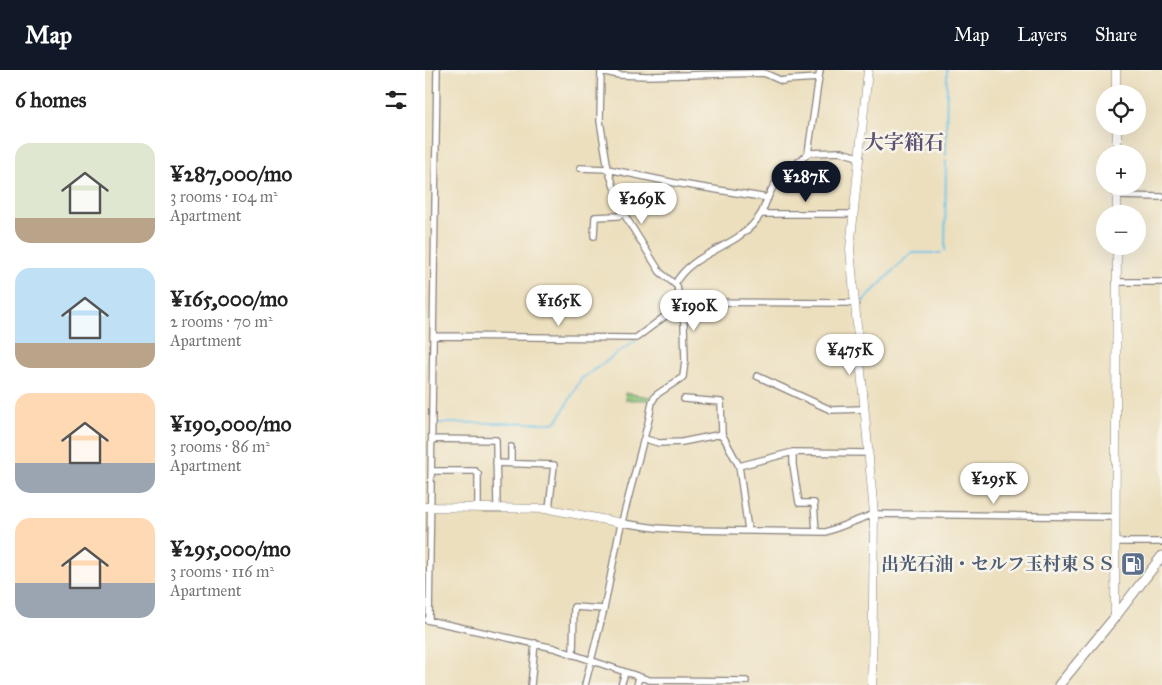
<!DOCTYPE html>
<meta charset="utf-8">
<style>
body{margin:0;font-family:"IM FELL Great Primer","Noto Serif JP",serif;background:#f6f6f6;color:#222;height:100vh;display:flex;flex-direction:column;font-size:19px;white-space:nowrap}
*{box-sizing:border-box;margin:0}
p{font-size:16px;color:#767676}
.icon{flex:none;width:28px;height:28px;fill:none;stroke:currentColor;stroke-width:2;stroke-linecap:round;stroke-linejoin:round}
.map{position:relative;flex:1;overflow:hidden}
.sheet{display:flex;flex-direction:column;background:#fff;width:425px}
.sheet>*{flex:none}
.buttons{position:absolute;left:671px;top:15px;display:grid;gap:10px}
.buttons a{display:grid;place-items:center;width:50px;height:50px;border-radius:50%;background:#fff;box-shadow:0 5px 20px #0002;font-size:25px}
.price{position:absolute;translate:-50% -42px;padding:0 11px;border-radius:18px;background:#fff;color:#222;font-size:16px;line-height:32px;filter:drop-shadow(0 1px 2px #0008)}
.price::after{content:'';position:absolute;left:50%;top:30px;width:15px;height:11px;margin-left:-8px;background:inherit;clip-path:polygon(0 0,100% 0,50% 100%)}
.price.selected{background:#111827;color:#fff}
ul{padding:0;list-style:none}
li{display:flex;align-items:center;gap:15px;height:125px;padding:0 15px}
li span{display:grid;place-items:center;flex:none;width:140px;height:100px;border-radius:15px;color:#555}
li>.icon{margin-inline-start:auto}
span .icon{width:60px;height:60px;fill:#fffc;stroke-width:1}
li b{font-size:21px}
h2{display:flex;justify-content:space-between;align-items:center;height:60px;padding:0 15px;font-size:21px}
header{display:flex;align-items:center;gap:30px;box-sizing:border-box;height:70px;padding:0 25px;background:#111827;color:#fff}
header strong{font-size:24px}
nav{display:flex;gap:28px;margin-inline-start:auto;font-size:18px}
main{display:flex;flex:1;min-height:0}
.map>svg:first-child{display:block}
.park{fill:url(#park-crowns);stroke:#58745a}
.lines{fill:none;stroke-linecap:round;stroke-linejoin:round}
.stream{stroke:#6bc2e8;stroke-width:2}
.minor-casing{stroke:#87807c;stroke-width:8}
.tertiary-casing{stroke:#87807c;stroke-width:9}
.secondary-casing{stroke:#87807c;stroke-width:11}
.minor{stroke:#fff;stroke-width:5.5}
.tertiary{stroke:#fff;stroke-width:8}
.secondary{stroke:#fff;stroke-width:9}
.labels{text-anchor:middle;stroke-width:5;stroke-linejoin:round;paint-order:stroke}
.service-label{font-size:18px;font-weight:bold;fill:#4e5e75;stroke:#f7f3e8;text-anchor:end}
.quarter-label{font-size:20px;font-weight:bold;fill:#5e5273;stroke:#f7f3e8}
</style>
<header>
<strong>Map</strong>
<nav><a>Map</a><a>Layers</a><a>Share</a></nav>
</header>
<main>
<section class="sheet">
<h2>6 homes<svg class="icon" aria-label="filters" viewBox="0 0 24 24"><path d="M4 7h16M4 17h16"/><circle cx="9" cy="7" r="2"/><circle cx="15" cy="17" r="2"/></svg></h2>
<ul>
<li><span style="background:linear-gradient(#dfe7d0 75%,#b9a48a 0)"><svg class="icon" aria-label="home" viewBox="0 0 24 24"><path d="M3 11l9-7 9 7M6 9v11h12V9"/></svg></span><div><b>¥287,000/mo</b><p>3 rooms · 104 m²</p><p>Apartment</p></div></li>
<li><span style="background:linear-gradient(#bfe0f5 75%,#b9a48a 0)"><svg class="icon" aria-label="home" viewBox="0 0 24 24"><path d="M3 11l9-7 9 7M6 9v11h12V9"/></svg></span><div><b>¥165,000/mo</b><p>2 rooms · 70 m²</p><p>Apartment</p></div></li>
<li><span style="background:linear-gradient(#ffd9b3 70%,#9aa5b1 0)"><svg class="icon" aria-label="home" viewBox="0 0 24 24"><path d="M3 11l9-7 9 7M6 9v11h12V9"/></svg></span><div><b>¥190,000/mo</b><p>3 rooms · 86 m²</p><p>Apartment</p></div></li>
<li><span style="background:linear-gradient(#ffd9b3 65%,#9aa5b1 0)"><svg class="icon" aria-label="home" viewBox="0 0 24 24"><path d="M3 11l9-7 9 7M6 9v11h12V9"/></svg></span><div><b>¥295,000/mo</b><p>3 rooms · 116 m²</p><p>Apartment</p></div></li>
</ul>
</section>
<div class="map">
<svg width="737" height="615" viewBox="0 0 737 615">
<defs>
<pattern id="park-crowns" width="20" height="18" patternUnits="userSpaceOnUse" patternTransform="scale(1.25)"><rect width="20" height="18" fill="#8ec578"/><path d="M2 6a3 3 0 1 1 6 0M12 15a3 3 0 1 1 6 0" fill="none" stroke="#7aa969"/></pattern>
</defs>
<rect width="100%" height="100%" fill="#f7f3e8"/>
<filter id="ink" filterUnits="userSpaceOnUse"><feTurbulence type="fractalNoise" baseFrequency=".02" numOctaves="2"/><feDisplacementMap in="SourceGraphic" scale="10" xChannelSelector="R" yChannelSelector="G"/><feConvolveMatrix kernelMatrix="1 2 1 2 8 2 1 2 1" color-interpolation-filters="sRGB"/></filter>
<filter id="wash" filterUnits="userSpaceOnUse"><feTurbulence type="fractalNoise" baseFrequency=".0096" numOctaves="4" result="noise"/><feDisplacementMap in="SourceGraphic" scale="20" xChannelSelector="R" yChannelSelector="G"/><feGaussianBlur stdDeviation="1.12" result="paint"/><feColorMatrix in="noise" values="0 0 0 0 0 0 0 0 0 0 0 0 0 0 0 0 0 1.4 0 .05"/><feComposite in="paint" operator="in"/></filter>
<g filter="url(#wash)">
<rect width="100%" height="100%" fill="#ecdfbe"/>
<path class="park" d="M200,323L226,327L225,330H201Z"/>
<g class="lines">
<path class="stream" d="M521,85L522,0
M520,180L521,90
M435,234L484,185L488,183H516
M10,366V354L12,353H129L134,348L156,309L211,270
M9,428V411"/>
</g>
</g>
<g filter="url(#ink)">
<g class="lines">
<defs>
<path id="minor" d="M176,1L194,5L223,6L339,3L357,11L361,10L394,8
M383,83L416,82L433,87
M155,98L183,99L250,113L343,128
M692,126L737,127
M336,144H427
M169,166L170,147L193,146L198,144
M691,212H737
M250,214C262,190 292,181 313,167C322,161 332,151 337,142C341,133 344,122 350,114C359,102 373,94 383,83L395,0
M8,266L211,268L259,232L430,233
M332,306L406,340L439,339
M259,329L296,332L297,364L314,396L323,460
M7,369L71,370L72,438
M220,369L234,373L257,372L297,364
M368,382V395L374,433H389L391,462
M71,393L129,395L124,439
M86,393V377
M314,396L368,382L443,383
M7,401H50L53,404V438
M197,453L231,458L262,460L401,462L449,444L690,447
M690,472H737
M2,550L129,578L224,610L321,611
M4,550L12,0
M148,585L149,537L179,539
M106,615L110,573
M160,615L179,539L194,463L224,349L227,332L231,325L258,307L260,291L259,254L252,216L235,202L197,141L183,99L175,51L176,0
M196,615L200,603
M212,615L214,608"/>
<path id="tertiary" d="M443,0L425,179L449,444L447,615
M691,0V24
M692,56V84
M692,144V116
M0,437L124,439L197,453
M690,547L692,176"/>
<path id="secondary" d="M634,615L690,547L737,486"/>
</defs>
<use href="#minor" class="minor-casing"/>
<use href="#tertiary" class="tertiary-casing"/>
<use href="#secondary" class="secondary-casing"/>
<use href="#minor" class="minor"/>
<use href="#tertiary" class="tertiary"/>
<use href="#secondary" class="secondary"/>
</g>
</g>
<defs>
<symbol id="fuel-square" viewBox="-11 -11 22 22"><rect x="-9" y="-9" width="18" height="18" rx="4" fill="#5c6f8a" stroke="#f7f3e8"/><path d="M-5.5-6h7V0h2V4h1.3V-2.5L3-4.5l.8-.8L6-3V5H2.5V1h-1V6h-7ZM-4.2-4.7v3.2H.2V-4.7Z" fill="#fff"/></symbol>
</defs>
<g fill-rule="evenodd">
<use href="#fuel-square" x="694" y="480" width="28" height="28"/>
</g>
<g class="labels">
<g class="service-label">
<text x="690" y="500">出光石油・セルフ玉村東ＳＳ</text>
</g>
<g class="quarter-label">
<text x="479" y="79">大字箱石</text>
</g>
</g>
</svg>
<div class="buttons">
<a><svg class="icon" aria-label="locate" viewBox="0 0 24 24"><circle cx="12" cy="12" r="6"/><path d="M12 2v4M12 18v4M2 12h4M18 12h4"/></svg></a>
<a>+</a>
<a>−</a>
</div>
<b class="price selected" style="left:381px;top:133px">¥287K</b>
<b class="price" style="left:217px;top:155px">¥269K</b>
<b class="price" style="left:134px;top:257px">¥165K</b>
<b class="price" style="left:269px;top:262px">¥190K</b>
<b class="price" style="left:425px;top:306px">¥475K</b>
<b class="price" style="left:569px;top:435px">¥295K</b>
</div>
</main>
